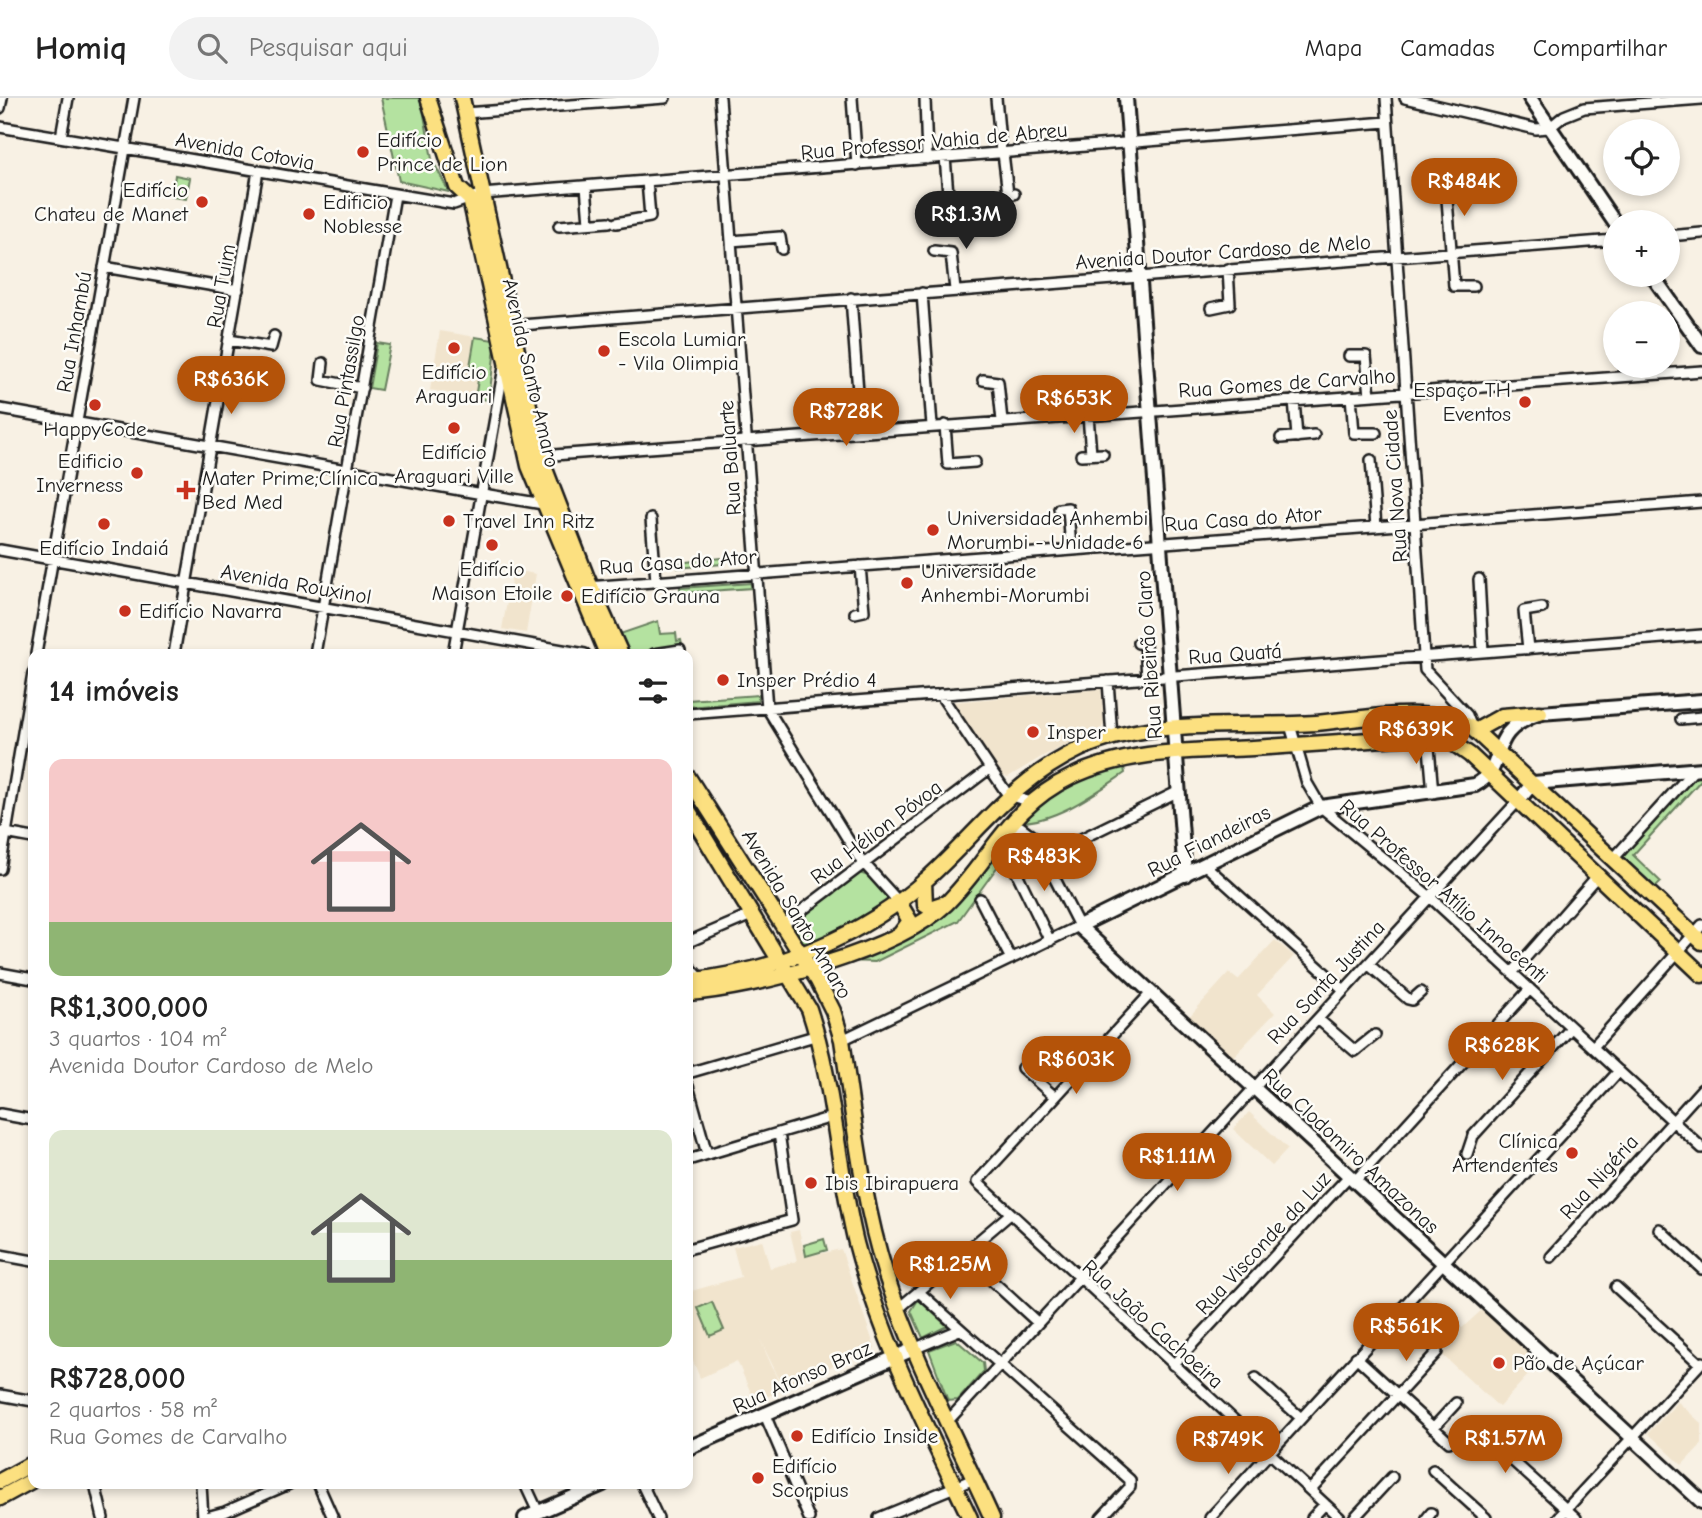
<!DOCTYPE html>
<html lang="pt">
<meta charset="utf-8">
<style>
body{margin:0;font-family:"Comic Neue",sans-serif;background:#f2f2f2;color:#222;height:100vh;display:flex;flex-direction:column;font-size:26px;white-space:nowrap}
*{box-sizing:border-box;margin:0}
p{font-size:23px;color:#767676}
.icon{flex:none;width:38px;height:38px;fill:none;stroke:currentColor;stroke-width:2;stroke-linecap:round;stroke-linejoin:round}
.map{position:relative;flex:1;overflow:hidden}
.panel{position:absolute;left:28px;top:551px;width:665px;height:840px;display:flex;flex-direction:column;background:#fff;border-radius:14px;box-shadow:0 4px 10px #0003}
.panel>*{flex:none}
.buttons{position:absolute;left:1603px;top:21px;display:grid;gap:14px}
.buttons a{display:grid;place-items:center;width:77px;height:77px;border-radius:50%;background:#fff;box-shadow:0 4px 10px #0003;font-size:35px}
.price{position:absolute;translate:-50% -60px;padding:0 16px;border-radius:24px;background:#b45309;color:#fff;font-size:23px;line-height:46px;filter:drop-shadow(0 2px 4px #0008)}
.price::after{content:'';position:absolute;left:50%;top:42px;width:21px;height:16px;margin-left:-10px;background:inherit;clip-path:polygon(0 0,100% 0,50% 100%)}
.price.current{background:#222;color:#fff}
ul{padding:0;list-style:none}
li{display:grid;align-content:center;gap:14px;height:371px;padding:0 21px}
li span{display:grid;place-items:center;height:217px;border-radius:14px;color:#555}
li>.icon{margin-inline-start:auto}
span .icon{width:126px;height:126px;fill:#fffc;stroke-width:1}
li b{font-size:30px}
h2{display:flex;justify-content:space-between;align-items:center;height:84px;padding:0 21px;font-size:30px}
header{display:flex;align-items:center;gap:42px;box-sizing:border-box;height:98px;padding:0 35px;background:#fff;border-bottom:2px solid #e0e0e0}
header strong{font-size:33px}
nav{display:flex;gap:38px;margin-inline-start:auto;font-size:24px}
.search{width:490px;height:63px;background:#f2f2f2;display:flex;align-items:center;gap:18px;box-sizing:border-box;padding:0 24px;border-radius:38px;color:#767676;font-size:26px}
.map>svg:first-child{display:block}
.built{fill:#f1e4cd}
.green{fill:#b4e2a0;stroke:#687f5e;stroke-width:2}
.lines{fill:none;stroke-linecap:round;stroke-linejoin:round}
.street-casing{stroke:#1c1c1c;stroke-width:14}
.secondary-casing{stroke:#1c1c1c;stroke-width:18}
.primary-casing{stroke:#1c1c1c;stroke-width:19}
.street{stroke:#fdfcf7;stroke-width:9}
.secondary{stroke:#fdfcf7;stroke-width:12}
.primary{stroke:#fce080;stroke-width:14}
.poi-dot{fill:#c8321e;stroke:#fdfcf7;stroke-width:2.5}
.labels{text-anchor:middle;stroke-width:5;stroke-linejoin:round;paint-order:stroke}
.poi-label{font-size:21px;fill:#1c1c1c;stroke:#fdfcf7;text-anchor:start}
.street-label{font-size:21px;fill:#1c1c1c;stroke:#fdfcf7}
</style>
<header>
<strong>Homiq</strong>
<div class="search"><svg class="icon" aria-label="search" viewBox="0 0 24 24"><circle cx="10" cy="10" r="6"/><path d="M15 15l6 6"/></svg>Pesquisar aqui</div>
<nav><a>Mapa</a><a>Camadas</a><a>Compartilhar</a></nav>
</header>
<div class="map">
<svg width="1702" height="1420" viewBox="0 0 1702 1420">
<rect width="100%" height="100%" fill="#f8f1e4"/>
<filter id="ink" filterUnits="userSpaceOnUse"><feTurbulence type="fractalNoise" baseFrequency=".0143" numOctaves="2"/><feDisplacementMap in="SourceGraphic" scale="14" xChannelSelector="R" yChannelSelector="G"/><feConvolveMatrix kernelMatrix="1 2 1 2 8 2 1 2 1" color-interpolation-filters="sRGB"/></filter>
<g filter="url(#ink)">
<path class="built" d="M440,233L494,242L496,267L489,302L430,292Z
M513,472L536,476L526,535L502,531Z
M1101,591L1104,626L1101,631L1043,658L1008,679L1002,677L953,604Z
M1275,842L1294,858L1257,897L1275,915L1231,961L1187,921L1229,875L1238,882Z
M1249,1014L1288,1051L1272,1068L1233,1031Z
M799,1132L805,1159L841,1151L875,1250L783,1289L760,1241L782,1292L755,1304L737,1263L700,1280L688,1251V1194L741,1179L733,1149L762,1142L770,1170L797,1163L790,1134Z
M1423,1195L1462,1230L1483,1211L1540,1264L1499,1309L1401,1219Z
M1678,1304L1702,1326V1346L1682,1367L1648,1335Z"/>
<path class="green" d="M381,0H421L432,61L449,94L399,83Z
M175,77L190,80L186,101L172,99Z
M475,239L494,242L495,249L489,302L475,300L479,276L469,274Z
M377,245L390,247L381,292L369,290Z
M721,460L722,466L678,470L677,465Z
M751,485L752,490L680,495V490Z
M658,523L660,536L676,535L677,543L681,542L682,547L646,556H625L623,552L627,550L620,536Z
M758,597V603L688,609V602Z
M1123,664L1125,675C1094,696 1055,725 1017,724L1075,681Z
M1702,674V681L1633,757L1661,784L1654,791L1619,760L1696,675Z
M1019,739L958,823L875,864L846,863L906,839L1000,746Z
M859,775L869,778L892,801L809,848L801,847L803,845L789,828L792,819Z
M824,1141L827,1152L806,1158L804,1147Z
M918,1202L920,1203L947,1228L923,1240L911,1213Z
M712,1204L724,1232L710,1238L698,1210Z
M956,1242L983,1265L984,1273L958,1302L948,1303L929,1252Z"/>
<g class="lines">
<defs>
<path id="street" d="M720,0L767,610L860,761L898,803
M852,0L857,67
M925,0L927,61
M996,0L1001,55
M1386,0L1425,572L1467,617L1472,630
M1405,0L1536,31L1549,30L1564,18L1584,10L1702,1
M0,10L2,0
M465,15L665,0
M0,29L454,106L482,96L1387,24
M61,39L68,0
M1003,55L1008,96
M586,88L589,125
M1446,89L1454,188H1474
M994,98L1014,96
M931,99L948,96L945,59
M616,125L650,119L647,83
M559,128L609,124
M1668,138L1702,135
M731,143L780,139L782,151
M934,153L951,155L955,192
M104,169L238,192
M922,195L932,328
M851,200L861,334
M1211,210L1230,206L1228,171
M508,228L1615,142
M229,242L271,249L274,238
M1349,258H1366L1370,297
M323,265L321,282L362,290
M983,282L998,284L1002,323
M1351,298L1354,335H1376
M1294,302L1297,339
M0,311L477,395L543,406L547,404
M1088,317L1091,356
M945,327L948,366L975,364
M1281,340L1314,337
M1081,357L1103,356
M540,358L1702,273
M1371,362L1376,429
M1059,411L1068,410L1071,452
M651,421L656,483
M0,452L585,556
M1479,481L1483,554
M587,489L1702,404
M855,515L864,513L860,468
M1138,545L1145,546L1147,580
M1528,551L1524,513L1542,510
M36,556L134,0
M174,556L258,73
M315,556L395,97
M453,556L504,269
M654,556L680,552
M1108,583L1112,639
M940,596L1008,697L1031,704
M688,616L1702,537
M1681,621L1702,619
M1290,627L1307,685L1321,709L1430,799L1702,1050
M1428,638L1433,695
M0,734L33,740
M1044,759L1179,693
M1614,760L1695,671
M1010,761L1050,843
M1205,767L1344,892
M0,771L33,575
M980,801L1011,861
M784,826L989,671
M688,844L751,817
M1368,866L1408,901L1412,902L1421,894
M688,867L701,881
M0,875L33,881
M1512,875L1599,776
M1151,895L977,1084L1340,1420
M1318,921L1355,953L1375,937
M842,942L1079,828L1033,738L1021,729L1007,734
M1593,949L1702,827
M1022,970L1055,999
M688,975L818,937
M688,988L707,1056
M0,1016L33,1022
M1467,1056L1473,1038L1571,930
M688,1062L832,1019
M1355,1083L1530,891
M1659,1131L1702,1171
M688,1151L792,1122L779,1035
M0,1157L33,1163
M964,1157L1038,1225
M1551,1159L1702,991
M1616,1189L1700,1266
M920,1195L1130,1382V1389L1101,1420
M898,1211L1009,1117
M916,1250L959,1232
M1356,1259L1449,1344
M1173,1267L1349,1078
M1256,1280L1301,1320
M0,1297L33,1303
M765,1317L809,1420
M947,1324L1519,702
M1473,1327L1576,1420
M1433,1330L1456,1305
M1433,1372L1486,1420
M95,1386L103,1420
M201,1386L203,1420
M318,1386L333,1420
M525,1386L538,1414
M642,1386L658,1420
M1310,1392L1437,1254
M203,1420L225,1414L289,1386
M879,1420L974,1381
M1210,1420L1619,973
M1312,1420L1325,1406
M1354,1420L1392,1379
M1427,1420L1431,1415
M1558,1420L1702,1264"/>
<path id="secondary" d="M1126,0L1185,777
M1530,0L1615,125
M1652,177L1702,248
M1702,603L1540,615C1481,636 1512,667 1475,687L1321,709L1079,828L1702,1404
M1519,702L1533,685L1702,671
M688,1350L916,1250
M525,1420L603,1386"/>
<path id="primary" d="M428,0L457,89L470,101L529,368L607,556
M462,0L540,358L587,480L621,556
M1475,633L1502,618L1540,615
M688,679L818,883L833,913L842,942C854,1020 862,1102 886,1177C913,1260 956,1340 992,1420
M688,712L809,911C834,986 837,1068 856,1145C881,1242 927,1330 970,1420
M924,783L925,807L930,810L942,806
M898,803L910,823L901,835
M688,883C775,873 862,840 928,780C981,732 1012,683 1080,651C1148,619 1242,630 1316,625C1363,621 1429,606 1472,630L1702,844
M688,895C755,890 897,853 946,806C991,762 1009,708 1071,679C1126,652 1192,653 1253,650C1311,646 1370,642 1428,638L1450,643L1470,657L1702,877
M0,1383L33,1365
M0,1400L33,1382"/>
</defs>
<use href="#street" class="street-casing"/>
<use href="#secondary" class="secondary-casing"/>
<use href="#primary" class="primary-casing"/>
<use href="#street" class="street"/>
<use href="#secondary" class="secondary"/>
<use href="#primary" class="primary"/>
</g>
</g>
<g class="poi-dot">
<circle cx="363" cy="54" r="7"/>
<circle cx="202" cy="104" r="7"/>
<circle cx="309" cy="116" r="7"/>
<circle cx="454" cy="250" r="7"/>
<circle cx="604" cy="253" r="7"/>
<circle cx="1525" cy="304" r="7"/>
<circle cx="95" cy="307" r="7"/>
<circle cx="454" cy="330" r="7"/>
<circle cx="137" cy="375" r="7"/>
<path d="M182.5 381.5h7v7h7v7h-7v7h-7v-7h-7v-7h7z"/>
<circle cx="449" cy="423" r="7"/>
<circle cx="104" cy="426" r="7"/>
<circle cx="933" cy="432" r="7"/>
<circle cx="492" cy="447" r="7"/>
<circle cx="907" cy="485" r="7"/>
<circle cx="567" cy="498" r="7"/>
<circle cx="125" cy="513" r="7"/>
<circle cx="723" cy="582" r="7"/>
<circle cx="1033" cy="634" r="7"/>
<circle cx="1572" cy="1055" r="7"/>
<circle cx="811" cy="1085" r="7"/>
<circle cx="1499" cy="1265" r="7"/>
<circle cx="797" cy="1338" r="7"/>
<circle cx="758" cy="1380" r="7"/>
</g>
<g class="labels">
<g class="poi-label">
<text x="377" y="49">Edifício<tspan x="377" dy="24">Prince de Lion</tspan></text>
<text x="188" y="99" text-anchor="end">Edifício<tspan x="188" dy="24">Chateu de Manet</tspan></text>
<text x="323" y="111">Edificio<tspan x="323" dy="24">Noblesse</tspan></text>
<text x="618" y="248">Escola Lumiar<tspan x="618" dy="24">- Vila Olimpia</tspan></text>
<text x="454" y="281" text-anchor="middle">Edifício<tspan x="454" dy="24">Araguari</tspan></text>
<text x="1511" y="299" text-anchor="end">Espaço TH<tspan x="1511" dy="24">Eventos</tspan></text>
<text x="95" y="338" text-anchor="middle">HappyCode</text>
<text x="454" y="361" text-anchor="middle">Edifício<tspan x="454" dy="24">Araguari Ville</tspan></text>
<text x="123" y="370" text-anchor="end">Edificio<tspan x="123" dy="24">Inverness</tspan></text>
<text x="202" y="387">Mater Prime;Clínica<tspan x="202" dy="24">Bed Med</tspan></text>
<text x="947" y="427">Universidade Anhembi<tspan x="947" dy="24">Morumbi - Unidade 6</tspan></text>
<text x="463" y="430">Travel Inn Ritz</text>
<text x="104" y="457" text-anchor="middle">Edifício Indaiá</text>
<text x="492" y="478" text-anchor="middle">Edifício<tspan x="492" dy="24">Maison Etoile</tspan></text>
<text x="921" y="480">Universidade<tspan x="921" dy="24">Anhembi-Morumbi</tspan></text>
<text x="581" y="505">Edifício Grauna</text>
<text x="139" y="520">Edifício Navarra</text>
<text x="737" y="589">Insper Prédio 4</text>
<text x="1047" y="641">Insper</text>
<text x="1558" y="1050" text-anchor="end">Clínica<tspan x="1558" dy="24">Artendentes</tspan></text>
<text x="825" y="1092">Ibis Ibirapuera</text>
<text x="1513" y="1272">Pão de Açúcar</text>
<text x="811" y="1345">Edifício Inside</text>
<text x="772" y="1375">Edifício<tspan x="772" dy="24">Scorpius</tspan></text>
</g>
<g class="street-label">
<text transform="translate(934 43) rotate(-5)" y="7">Rua Professor Vahia de Abreu</text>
<text transform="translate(245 53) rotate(10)" y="7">Avenida Cotovia</text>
<text transform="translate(1223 154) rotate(-4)" y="7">Avenida Doutor Cardoso de Melo</text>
<text transform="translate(221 188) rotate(-80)" y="7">Rua Tuim</text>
<text transform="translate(74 234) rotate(-80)" y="7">Rua Inhambú</text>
<text transform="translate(531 275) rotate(77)" y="7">Avenida Santo Amaro</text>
<text transform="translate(346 283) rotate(-80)" y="7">Rua Pintassilgo</text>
<text transform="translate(1287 285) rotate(-4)" y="7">Rua Gomes de Carvalho</text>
<text transform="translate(730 360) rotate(-94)" y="7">Rua Baluarte</text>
<text transform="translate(1395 388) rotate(-94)" y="7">Rua Nova Cidade</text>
<text transform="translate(1243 421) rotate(-4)" y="7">Rua Casa do Ator</text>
<text transform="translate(678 464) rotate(-4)" y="7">Rua Casa do Ator</text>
<text transform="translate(296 486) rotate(10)" y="7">Avenida Rouxinol</text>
<text transform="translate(1235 556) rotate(-4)" y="7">Rua Quatá</text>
<text transform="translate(1149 557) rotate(-94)" y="7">Rua Ribeirão Claro</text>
<text transform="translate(876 734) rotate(-37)" y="7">Rua Hélion Póvoa</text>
<text transform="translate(1209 743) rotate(-27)" y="7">Rua Fiandeiras</text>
<text transform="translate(1444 793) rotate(41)" y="7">Rua Professor Atílio Innocenti</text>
<text transform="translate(797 816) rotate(59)" y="7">Avenida Santo Amaro</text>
<text transform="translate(1326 884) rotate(-47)" y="7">Rua Santa Justina</text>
<text transform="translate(1351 1053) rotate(43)" y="7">Rua Clodomiro Amazonas</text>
<text transform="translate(1599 1079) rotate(-48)" y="7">Rua Nigéria</text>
<text transform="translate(1263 1145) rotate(-47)" y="7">Rua Visconde da Luz</text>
<text transform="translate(1153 1226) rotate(42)" y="7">Rua João Cachoeira</text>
<text transform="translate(802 1279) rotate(-24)" y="7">Rua Afonso Braz</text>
</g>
</g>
</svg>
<div class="buttons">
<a><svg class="icon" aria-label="locate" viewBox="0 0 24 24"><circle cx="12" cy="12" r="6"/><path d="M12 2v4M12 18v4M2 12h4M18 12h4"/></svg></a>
<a>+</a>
<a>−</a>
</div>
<b class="price" style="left:1464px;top:120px">R$484K</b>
<b class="price current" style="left:966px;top:153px">R$1.3M</b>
<b class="price" style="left:231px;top:318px">R$636K</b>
<b class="price" style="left:1074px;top:337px">R$653K</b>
<b class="price" style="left:846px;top:350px">R$728K</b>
<b class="price" style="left:1416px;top:668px">R$639K</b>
<b class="price" style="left:1044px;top:795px">R$483K</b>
<b class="price" style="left:1502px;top:984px">R$628K</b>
<b class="price" style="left:1076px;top:998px">R$603K</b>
<b class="price" style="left:1177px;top:1095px">R$1.11M</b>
<b class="price" style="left:950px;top:1203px">R$1.25M</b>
<b class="price" style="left:1406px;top:1265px">R$561K</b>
<b class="price" style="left:1505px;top:1377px">R$1.57M</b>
<b class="price" style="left:1228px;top:1378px">R$749K</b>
<section class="panel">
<h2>14 imóveis<svg class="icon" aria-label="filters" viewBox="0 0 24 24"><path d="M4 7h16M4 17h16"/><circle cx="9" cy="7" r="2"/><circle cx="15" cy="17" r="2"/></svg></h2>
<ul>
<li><span style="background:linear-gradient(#f6c9c9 75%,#8fb573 0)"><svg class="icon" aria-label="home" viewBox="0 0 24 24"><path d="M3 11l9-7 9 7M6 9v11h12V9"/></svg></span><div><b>R$1,300,000</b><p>3 quartos · 104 m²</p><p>Avenida Doutor Cardoso de Melo</p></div></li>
<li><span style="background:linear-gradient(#dfe7d0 60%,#8fb573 0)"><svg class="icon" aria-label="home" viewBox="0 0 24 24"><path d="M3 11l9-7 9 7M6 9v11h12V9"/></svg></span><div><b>R$728,000</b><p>2 quartos · 58 m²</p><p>Rua Gomes de Carvalho</p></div></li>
</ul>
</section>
</div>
